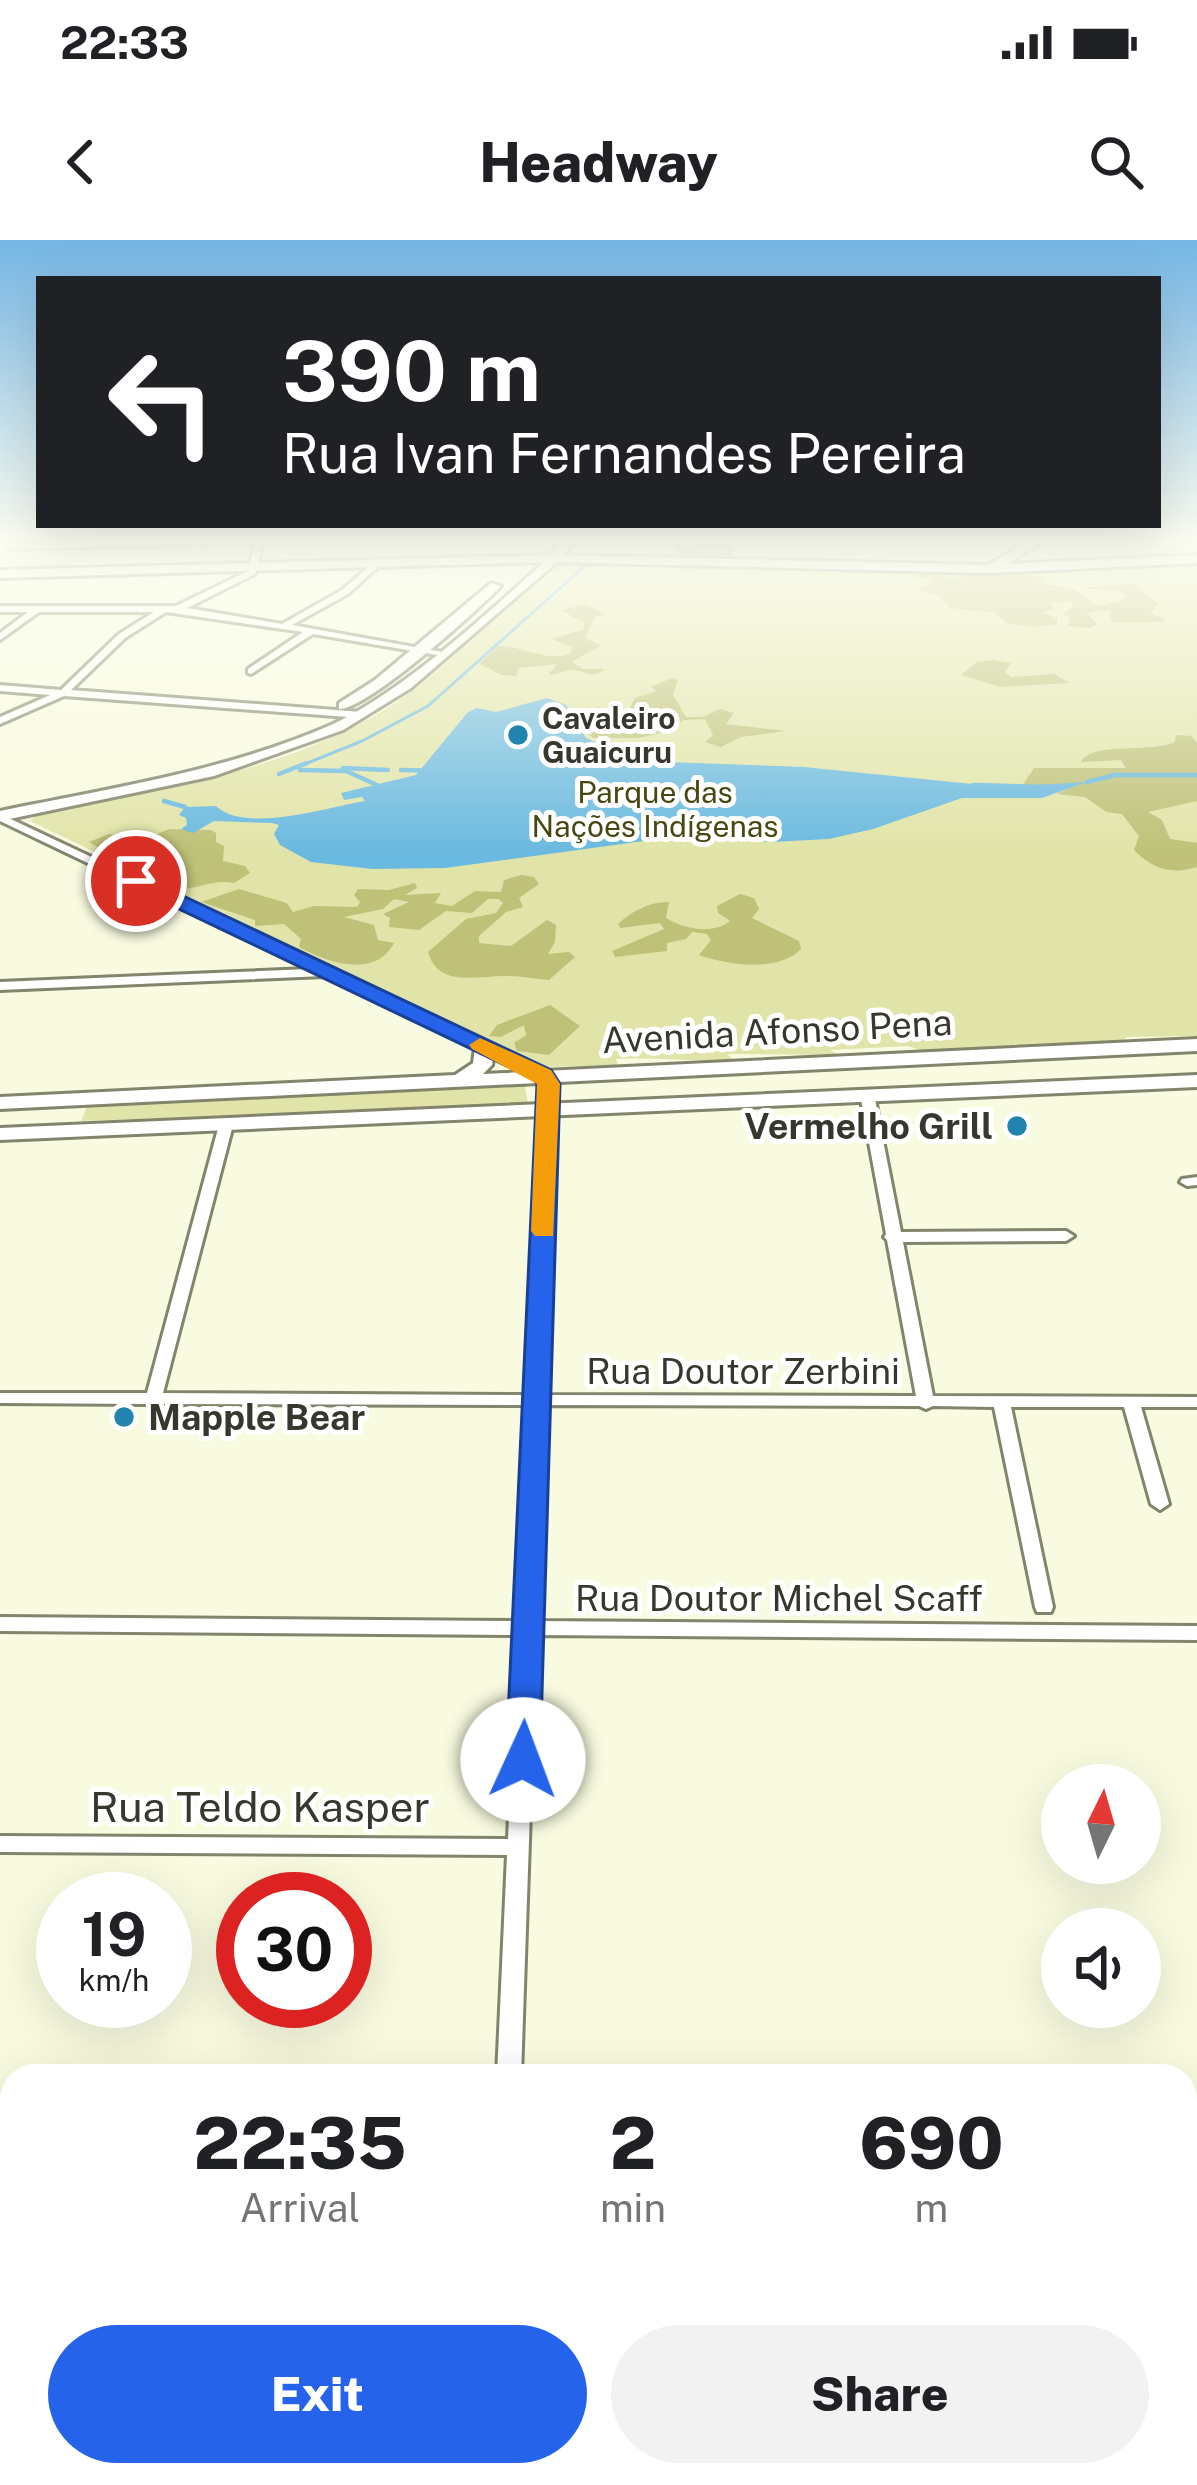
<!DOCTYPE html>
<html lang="en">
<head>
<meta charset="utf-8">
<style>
	:root { --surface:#fff; --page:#f2f2f2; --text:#202124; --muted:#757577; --accent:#2563eb }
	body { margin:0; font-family:"Public Sans",sans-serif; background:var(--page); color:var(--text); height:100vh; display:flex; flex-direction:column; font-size:45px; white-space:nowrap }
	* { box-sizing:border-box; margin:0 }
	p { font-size:39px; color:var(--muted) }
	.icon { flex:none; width:66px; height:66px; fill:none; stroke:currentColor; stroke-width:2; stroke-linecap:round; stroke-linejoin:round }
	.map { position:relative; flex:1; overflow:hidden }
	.drawer { position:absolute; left:0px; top:1824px; width:1197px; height:423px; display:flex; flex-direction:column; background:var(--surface); border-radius:36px 36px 0 0; box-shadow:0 12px 48px #0002 }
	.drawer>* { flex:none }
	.guide { position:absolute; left:36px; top:36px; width:1125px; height:252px; border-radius:0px; box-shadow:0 12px 48px #0002; background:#202124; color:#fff; overflow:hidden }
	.needle { width:78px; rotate:5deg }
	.fabs { position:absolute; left:1041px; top:1524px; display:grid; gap:24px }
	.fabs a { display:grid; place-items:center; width:120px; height:120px; border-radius:50%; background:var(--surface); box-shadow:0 12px 48px #0002; font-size:60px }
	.speed { position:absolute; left:36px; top:1632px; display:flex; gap:24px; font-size:60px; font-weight:700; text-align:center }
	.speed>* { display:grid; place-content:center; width:156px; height:156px; border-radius:50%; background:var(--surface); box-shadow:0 12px 48px #0002; line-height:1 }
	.speed small { font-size:30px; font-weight:400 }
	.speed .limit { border:18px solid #d22; background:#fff; color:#111 }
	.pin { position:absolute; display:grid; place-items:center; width:102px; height:102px; color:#fff; margin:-51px; border:6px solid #fff; border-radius:50%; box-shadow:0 3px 12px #0007 }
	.me { position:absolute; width:132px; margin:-66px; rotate:2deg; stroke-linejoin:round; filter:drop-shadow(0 0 9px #0008) }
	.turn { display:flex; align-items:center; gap:42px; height:252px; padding:0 48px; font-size:54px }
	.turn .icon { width:156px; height:156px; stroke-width:2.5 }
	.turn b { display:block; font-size:84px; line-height:102px }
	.eta { display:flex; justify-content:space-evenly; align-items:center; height:204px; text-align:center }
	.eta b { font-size:72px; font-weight:800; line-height:84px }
	.button { display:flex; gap:24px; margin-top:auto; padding:24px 48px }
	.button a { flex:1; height:138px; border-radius:72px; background:var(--accent); color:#fff; font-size:48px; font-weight:800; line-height:138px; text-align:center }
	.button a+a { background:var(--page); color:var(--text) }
	.status { display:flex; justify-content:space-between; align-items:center; height:84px; padding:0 60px; background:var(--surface); direction:ltr }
	.status svg { height:33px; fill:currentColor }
	header { display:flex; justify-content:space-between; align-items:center; height:156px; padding:0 48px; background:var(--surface); font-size:54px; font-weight:800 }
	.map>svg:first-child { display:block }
	.green { fill:#e1e4a8 }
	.forest { fill:#bec177 }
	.water { fill:#6ab9e0 }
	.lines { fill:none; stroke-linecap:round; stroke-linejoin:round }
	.stream-far1 { stroke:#6ab9e0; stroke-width:3 }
	.stream { stroke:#6ab9e0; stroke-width:4.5 }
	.building { fill:#c7c9b0; stroke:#81836b; stroke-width:3 }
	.street-casing { stroke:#82846c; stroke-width:6 }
	.secondary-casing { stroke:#82846c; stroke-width:6 }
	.street { fill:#fff; fill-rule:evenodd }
	.secondary { fill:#fff; fill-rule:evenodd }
	.route { fill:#2563eb; stroke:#184099; stroke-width:3 }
	.slow { fill:#f59e0b }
	.poi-dot { fill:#2084ae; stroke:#fff; stroke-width:4.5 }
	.labels { text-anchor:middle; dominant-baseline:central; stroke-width:10; stroke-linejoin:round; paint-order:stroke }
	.far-poi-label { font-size:30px; font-weight:bold; fill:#37372d; stroke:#fff; text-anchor:start }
	.far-park-label { font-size:30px; fill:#474810; stroke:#fff }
	.street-label { font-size:36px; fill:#37372d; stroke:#fff }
	.poi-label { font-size:36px; font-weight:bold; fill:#37372d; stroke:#fff; text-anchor:end }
	.near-street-label { font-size:42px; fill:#37372d; stroke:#fff }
</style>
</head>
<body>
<div class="status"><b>22:33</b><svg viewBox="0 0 49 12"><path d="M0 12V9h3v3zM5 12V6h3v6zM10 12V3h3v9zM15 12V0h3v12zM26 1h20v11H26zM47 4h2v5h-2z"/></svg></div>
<header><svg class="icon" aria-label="back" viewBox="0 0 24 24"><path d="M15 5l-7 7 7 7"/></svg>Headway<svg class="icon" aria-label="search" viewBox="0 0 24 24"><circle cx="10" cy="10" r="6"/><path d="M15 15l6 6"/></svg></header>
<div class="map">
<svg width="1197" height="2245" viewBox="0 0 1197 2245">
	<rect width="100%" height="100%" fill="#f9fbe0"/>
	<g class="green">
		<path d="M562 321 958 331 1197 321V796L1127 797 1118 804 922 811 908 806 830 810 838 815 727 814 733 820C694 822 657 817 616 819L618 825 543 827 30 581 42 571C163 549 297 530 401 459 459 420 502 358 562 321Z"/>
		<polygon points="524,841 528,864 516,866 81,881 89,862"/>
	</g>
	<g class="forest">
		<path d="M988 330 1041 337 1045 341 1039 343 1074 349 1098 367 1128 358 1122 352 1082 348 1133 344 1158 363 1150 374 1164 378 1163 382H1111L1110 370 1087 373 1097 384 1091 388 1067 386 1070 378 1063 374 1074 365 1071 361 1050 363 1054 368 1042 373 1057 378V384L1032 387 1006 383 994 372 949 368 940 356 919 350 932 341 910 335C930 326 942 339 961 338L960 331Z"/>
		<path d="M587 364 604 374 595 377 585 398 601 405 572 422 583 429H605C590 440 590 432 574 430 565 430 558 435 548 435L557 424 518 428 516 436 502 435 479 424 497 406C525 406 543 422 570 414L572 407 552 399 584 389V383L561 370Z"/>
		<polygon points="993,420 1011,423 1005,432 1011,437 1054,434 1070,443 1000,447 961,435 977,422"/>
		<polygon points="672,438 678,440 673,455 686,477 703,477 720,469 734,473 726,484 786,491 741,497 721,507 705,502 713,495 705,479 684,480 665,492 639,498 593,498 583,489 625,476 635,458 656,451 651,447"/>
		<path d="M1176 495 1191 496 1197 503V561L1148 572 1162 580 1170 599 1197 603V627C1171 635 1153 629 1134 610L1139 596 1122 574 1106 572 1085 557 1057 554 1079 543 1030 548 1024 543 1034 528H1126L1121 520 1081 522C1092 501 1147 514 1175 502Z"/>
		<path d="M169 589 211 590 216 593V602L224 606 223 621 245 626 250 633 234 643C202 637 185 664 154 635L157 630H134L123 624 129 610 101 609 89 602 109 594 142 601Z"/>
		<path d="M521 635 534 637 539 644 519 658 523 667 506 672 479 696V703L511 706 547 680 556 685 555 702 548 714 569 712 575 717 549 740C535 739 522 736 508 736 479 735 438 749 428 712L466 679 496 673 503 663 499 659H488L472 673 446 671 419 690 389 687 390 678 383 674 409 662 394 659 383 669 344 677 374 685 378 700 394 703C375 739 328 723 299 707L301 699 284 684 255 686V680L201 662 239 649 287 663 293 672 314 666 357 667 360 662 354 655 358 649 389 650 415 643 417 648 405 655 441 653 435 663 452 666 475 651 501 652 504 640Z"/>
		<path d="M740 654 754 658 759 669 752 678 799 701 801 709C777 733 728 725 699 715L711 700 707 694 692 692 686 699 667 703V711L615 717 612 711 664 689 660 683 620 688 618 684C632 671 649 662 669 662L666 678C683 689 713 695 730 681L718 673 717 666Z"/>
		<polygon points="550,765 580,786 549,815 517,811 514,803 526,795 524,785 501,797 489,796 497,785"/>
	</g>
	<path class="water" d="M547 458 566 465 586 498 640 521 804 527 1002 547 1087 542 1042 558H962L873 589 829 599 771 602 681 596 445 628 372 629 311 622 280 605 274 594 279 585 272 583 214 581 193 593 181 589 187 585 186 578 179 575 185 567 216 566C245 594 328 567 365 561L362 557 344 560 341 553 416 535 468 472 477 468 496 472Z"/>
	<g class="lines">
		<polyline class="stream-far1" points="300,526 362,501 428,466 615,299"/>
		<g class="stream">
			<polyline points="343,528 388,530"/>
			<polyline points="300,530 346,531 377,545"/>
			<polyline points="401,530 450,531"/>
			<polyline points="279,534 307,523"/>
			<polyline points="1087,542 1115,535 1197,535"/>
			<polyline points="973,545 1049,547"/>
			<polyline points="164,561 185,567"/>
		</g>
	</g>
	<polygon class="building" points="674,299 725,299 732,314 681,313"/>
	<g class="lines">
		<defs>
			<g id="street">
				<polygon points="219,299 296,299 263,302 255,334 187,368 282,384 342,350 378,319 381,324 348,354 292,385 448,413 443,416 313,394 251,434 248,433 248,429 303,392 166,372 125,398 71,450 362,472 367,475 362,478 64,456 0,484 0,477 50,455 0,451 0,445 61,450 119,394 154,372 39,372 0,400 0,393 28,372 0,372 0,366 176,366 248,331 255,303 10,309 7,305"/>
				<polygon points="0,574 548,832 555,845 544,1155 916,1156 887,1000 884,997 886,994 860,854 867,850 874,854 901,992 1066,991 1074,996 1066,1001 903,1002 933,1156 1197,1157 1197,1167 1141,1167 1169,1264 1160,1270 1151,1264 1124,1167 1011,1167 1053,1367 1051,1372 1037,1372 1035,1367 994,1167 933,1166 926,1169 919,1166 544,1165 536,1381 1197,1386 1197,1400 536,1395 521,1836 497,1836 507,1615 0,1612 0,1596 508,1599 517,1395 0,1391 0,1377 517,1381 527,1165 160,1164 153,1166 146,1164 0,1163 0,1153 147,1153 219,885 226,881 233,885 163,1153 527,1155 541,845 537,838 324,736 0,750 0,742 309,729 0,581"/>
				<polygon points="1197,937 1197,945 1187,946 1180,942 1182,939"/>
				<rect x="0" y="1867" width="12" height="22"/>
				<polygon points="1185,1876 1197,1877 1197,1899 1185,1898"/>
				<polygon points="468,2235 496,2235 495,2245 467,2245"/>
			</g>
			<g id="secondary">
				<path d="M564 299H576L563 315 988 325 1032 299H1046L1007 324 1197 315V323L988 333 557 322 411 448 343 490 214 536 0 581V571C111 548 226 531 331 485 398 455 489 373 544 322L0 338V330L550 315Z"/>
				<path d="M491 343 501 346C477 371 367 470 339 469V463L375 440Z"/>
				<polygon points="1197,799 1197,811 0,869 0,857 455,835 473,823 475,807 485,801 495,807 492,825 483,834"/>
				<polygon points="1197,835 1197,847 0,900 0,888"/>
			</g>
		</defs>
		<use href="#street" class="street-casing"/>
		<use href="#secondary" class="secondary-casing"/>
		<use href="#street" class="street"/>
		<use href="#secondary" class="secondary"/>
	</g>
	<linearGradient id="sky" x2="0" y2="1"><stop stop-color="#75b6e5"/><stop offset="0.49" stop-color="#fcfdf1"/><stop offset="1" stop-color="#fcfdf1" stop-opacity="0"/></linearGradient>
	<rect width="1197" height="613" fill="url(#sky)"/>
	<polygon class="route" points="129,637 143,637 551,830 560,844 540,1520 535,1529 523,1533 511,1529 506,1520 537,844 534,839 129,645"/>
	<polygon class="slow" points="480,798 551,830 560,844 553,996 535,996 531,991 537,844 472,809 469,805"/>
	<g class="poi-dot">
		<circle cx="518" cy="495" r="12"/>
		<circle cx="1017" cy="886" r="12"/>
		<circle cx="124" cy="1177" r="12"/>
	</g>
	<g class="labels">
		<g class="far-poi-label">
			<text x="542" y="478">Cavaleiro<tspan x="542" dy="34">Guaicuru</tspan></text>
		</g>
		<g class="far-park-label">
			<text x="655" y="552">Parque das<tspan x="655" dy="34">Nações Indígenas</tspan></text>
		</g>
		<g class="street-label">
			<text transform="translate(777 791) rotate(-3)">Avenida Afonso Pena</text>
			<text x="743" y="1131">Rua Doutor Zerbini</text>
			<text x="779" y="1358">Rua Doutor Michel Scaff</text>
		</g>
		<g class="poi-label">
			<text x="993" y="886">Vermelho Grill</text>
			<text x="148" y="1177" text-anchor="start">Mapple Bear</text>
		</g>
		<g class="near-street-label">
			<text x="260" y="1566">Rua Teldo Kasper</text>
		</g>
	</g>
</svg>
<div class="fabs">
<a><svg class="needle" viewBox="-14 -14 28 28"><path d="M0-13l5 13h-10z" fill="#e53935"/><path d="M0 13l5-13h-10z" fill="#757577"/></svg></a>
<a><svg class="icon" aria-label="sound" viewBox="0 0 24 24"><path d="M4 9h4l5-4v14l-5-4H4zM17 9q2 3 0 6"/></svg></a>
</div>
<div class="speed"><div>19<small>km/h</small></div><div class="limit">30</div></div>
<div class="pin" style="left:136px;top:641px;background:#d93025"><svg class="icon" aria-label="arrive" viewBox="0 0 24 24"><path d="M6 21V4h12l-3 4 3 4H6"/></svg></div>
<svg class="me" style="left:523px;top:1520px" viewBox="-20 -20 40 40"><circle r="19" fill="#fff"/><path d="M0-13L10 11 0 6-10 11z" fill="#2563eb"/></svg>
<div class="guide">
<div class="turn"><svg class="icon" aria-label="left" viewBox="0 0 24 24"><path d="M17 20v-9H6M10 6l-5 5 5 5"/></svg><div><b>390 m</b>Rua Ivan Fernandes Pereira</div></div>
</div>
<section class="drawer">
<div class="eta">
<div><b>22:35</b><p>Arrival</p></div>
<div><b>2</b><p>min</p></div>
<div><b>690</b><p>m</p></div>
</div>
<div class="button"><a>Exit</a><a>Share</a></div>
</section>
</div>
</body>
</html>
